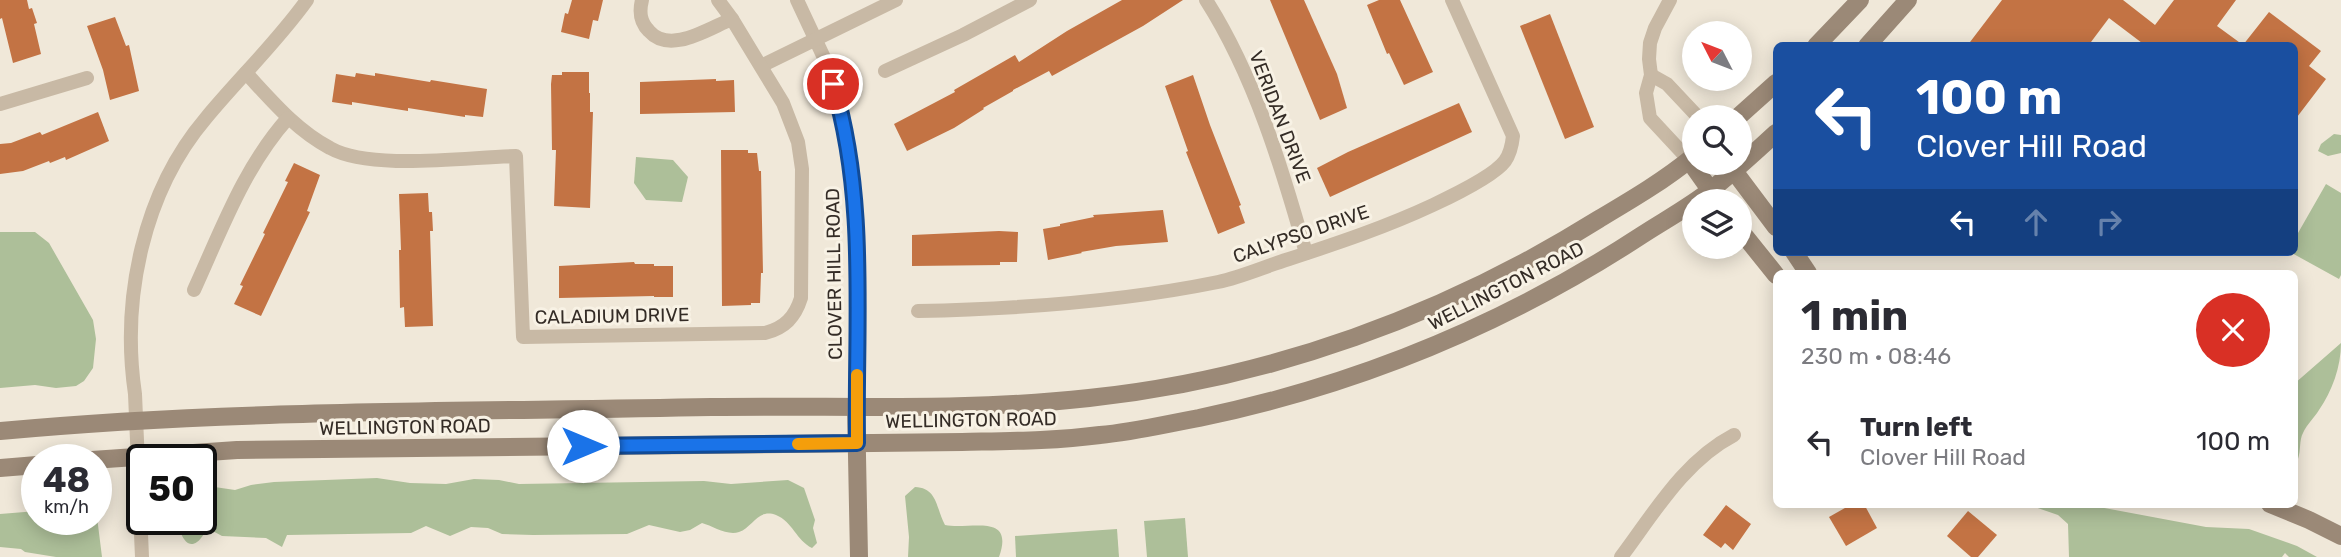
<!DOCTYPE html>
<html lang="en">
<head>
<meta charset="utf-8">
<style>
	:root { --surface:#fff; --page:#f2f2f3; --text:#2b2b33; --muted:#7c7c81 }
	body { margin:0; font-family:Rubik,sans-serif; background:var(--page); color:var(--text); height:100vh; display:flex; flex-direction:column; font-size:26px; white-space:nowrap }
	* { box-sizing:border-box; margin:0 }
	p { font-size:23px; color:var(--muted) }
	.icon { flex:none; width:38px; height:38px; fill:none; stroke:currentColor; stroke-width:2; stroke-linecap:round; stroke-linejoin:round }
	.map { position:relative; flex:1; overflow:hidden }
	.sheet { position:absolute; left:1773px; top:270px; width:525px; height:238px; display:flex; flex-direction:column; background:var(--surface); border-radius:10px; box-shadow:0 4px 18px #0003 }
	.sheet>* { flex:none }
	.hud { position:absolute; left:1773px; top:42px; width:525px; height:214px; border-radius:10px; box-shadow:0 4px 18px #0003; background:#1a4fa0; color:#fff; overflow:hidden }
	.needle { width:46px; rotate:312deg }
	.tools { position:absolute; left:1682px; top:21px; display:grid; gap:14px }
	.tools a { display:grid; place-items:center; width:70px; height:70px; border-radius:50%; background:var(--surface); box-shadow:0 4px 18px #0003; font-size:35px }
	.speed { position:absolute; left:21px; top:444px; display:flex; gap:14px; font-size:35px; font-weight:700; text-align:center }
	.speed>* { display:grid; place-content:center; width:91px; height:91px; border-radius:50%; background:var(--surface); box-shadow:0 4px 18px #0003; line-height:1 }
	.speed small { font-size:18px; font-weight:400 }
	.speed .limit { border:4px solid #111; border-radius:10px; background:#fff; color:#111 }
	.pin { position:absolute; display:grid; place-items:center; width:60px; height:60px; color:#fff; margin:-30px; border:4px solid #fff; border-radius:50%; box-shadow:0 2px 7px #0007 }
	.me { position:absolute; width:77px; margin:-38px; rotate:90deg; stroke-linejoin:round; filter:drop-shadow(0 0 5px #0008) }
	.turn { display:flex; align-items:center; gap:24px; height:147px; padding:0 28px; font-size:32px }
	.turn .icon { width:91px; height:91px; stroke-width:2.5 }
	.turn b { display:block; font-size:49px; line-height:60px }
	.lanes { display:flex; align-items:center; height:66px; padding:0 28px; background:#0003; justify-content:center; gap:35px; direction:ltr }
	.lanes .off { opacity:.35 }
	.round { display:grid; place-items:center; flex:none; width:74px; height:74px; border-radius:37px; background:var(--page) }
	.head { display:flex; align-items:center; justify-content:space-between; height:119px; padding:0 28px }
	h1 { font-size:42px; font-weight:700; line-height:52px }
	ul { padding:0; list-style:none }
	li { display:flex; align-items:center; gap:21px; height:105px; padding:0 28px }
	li div { flex:1 }
	li b { display:block; font-size:26px }
	li em { font-style:normal }
	.map>svg:first-child { display:block }
	.green { fill:#adbf99 }
	.building { fill:#c37344 }
	.lines { fill:none; stroke-linecap:round; stroke-linejoin:round }
	.street { stroke:#c8b9a5; stroke-width:14 }
	.secondary { stroke:#9b8977; stroke-width:18 }
	.route-casing { stroke:#114b97; stroke-width:18 }
	.route { stroke:#1a73e8; stroke-width:12 }
	.slow { stroke:#f59e0b; stroke-width:12 }
	.labels { text-anchor:middle; dominant-baseline:central; stroke-width:6; stroke-linejoin:round; paint-order:stroke }
	.street-label { font-size:19px; fill:#342c26; stroke:#f8f2e5 }
</style>
</head>
<body>
<div class="map">
<svg width="2341" height="557" viewBox="0 0 2341 557">
	<rect width="100%" height="100%" fill="#f0e8d9"/>
	<g class="green">
		<polygon points="2334,134 2341,135 2341,153 2328,156 2318,151 2321,144"/>
		<polygon points="636,157 673,160 688,177 682,202 646,200 634,183"/>
		<polygon points="2326,184 2341,193 2341,275 2339,279 2290,252 2294,252 2294,240"/>
		<polygon points="0,232 35,232 49,243 93,320 96,339 93,368 84,381 76,386 56,388 35,385 0,388"/>
		<path d="M2341 343C2341 367 2332 391 2319 410 2314 418 2307 424 2303 433 2299 440 2301 451 2298 459L2294 461V384Z"/>
		<path d="M377 478 410 483 446 484 474 479 499 480 519 484 704 481 731 484 788 480 804 488 815 520 813 528 817 543 812 548C796 540 793 522 776 515 758 508 753 527 739 532 727 536 713 526 702 523L690 530 680 532 649 525 627 534 533 535 502 534 488 528 471 527 450 536 426 526 411 533 287 535 282 547 266 538 222 536 209 529C203 533 202 539 197 542 185 551 178 528 178 520H201V485L235 490 251 485 274 482Z"/>
		<path d="M915 487C938 488 936 509 945 525 970 530 1015 512 999 557H908L909 537 905 496Z"/>
		<polygon points="2026,504 2083,504 2206,527 2249,529 2297,546 2317,557 2289,557 2285,553 2282,557 2069,557 2068,524 2058,515"/>
		<polygon points="96,509 102,557 56,557 25,552 21,549 0,547 0,514 37,511 37,520 96,520"/>
		<polygon points="1185,518 1188,557 1147,557 1144,521"/>
		<polygon points="1117,529 1119,557 1016,557 1015,536"/>
	</g>
	<g class="building">
		<polygon points="0,0 27,0 29,9 32,8 37,23 34,24 41,54 13,63 2,18 0,19"/>
		<polygon points="572,0 603,0 598,21 593,20 589,39 561,32 565,13 568,14"/>
		<polygon points="1122,0 1183,0 1143,26 1052,76 1049,71 1013,90 1013,91 983,108 984,109 954,128 907,151 894,124 955,92 954,90 1015,55 1019,62 1067,31"/>
		<polygon points="1270,0 1304,0 1337,74 1347,108 1320,120"/>
		<polygon points="1379,0 1400,0 1433,72 1404,85 1389,53 1387,54 1367,5"/>
		<polygon points="2002,0 2123,0 2155,25 2174,0 2236,0 2217,26 2243,45 2269,12 2321,51 2309,66 2326,79 2294,121 2294,46 2146,46 2109,18 2088,46 1967,46"/>
		<polygon points="1550,14 1594,127 1565,139 1520,26"/>
		<polygon points="115,17 126,46 129,45 139,91 110,100 103,70 87,26"/>
		<polygon points="562,72 589,72 589,93 590,93 590,112 593,112 590,208 554,206 556,150 552,150 551,84 552,75 562,75"/>
		<polygon points="356,73 375,76 375,73 430,82 431,80 487,89 483,117 465,115 465,117 408,108 408,111 352,102 352,105 332,102 336,74 355,77"/>
		<polygon points="1193,75 1210,125 1241,205 1239,206 1245,223 1218,234 1186,152 1188,151 1165,86"/>
		<polygon points="716,79 716,81 734,80 735,112 640,114 640,82"/>
		<polygon points="1459,103 1472,132 1330,197 1317,168 1348,152"/>
		<polygon points="98,112 109,141 66,160 65,157 50,163 49,161 23,171 0,174 0,144 11,143 40,132 42,135"/>
		<polygon points="721,150 748,150 748,153 757,153 759,171 761,171 763,273 761,273 760,303 751,303 751,305 722,306"/>
		<polygon points="294,163 320,175 307,211 310,212 261,316 234,304 243,286 240,285 265,234 263,233 288,182 285,181"/>
		<polygon points="428,193 429,212 432,212 433,231 430,231 433,326 405,327 404,307 400,308 399,250 401,250 399,194"/>
		<polygon points="1163,210 1168,242 1116,246 1081,252 1082,253 1048,260 1043,229 1060,226 1060,224 1094,217 1093,215"/>
		<polygon points="999,231 1018,232 1017,262 1000,262 1000,265 912,266 912,235"/>
		<polygon points="634,262 635,264 654,264 654,266 673,266 673,297 654,297 654,296 559,298 559,266"/>
		<polygon points="1852,504 1864,504 1877,528 1846,546 1829,517"/>
		<polygon points="1726,505 1751,524 1733,550 1725,543 1721,548 1703,535"/>
		<polygon points="1968,511 1997,535 1978,557 1971,557 1947,536"/>
	</g>
	<g class="lines">
		<g class="street">
			<path d="M642 0C639 12 640 22 649 31 670 55 709 28 732 19L718 0"/>
			<polyline points="797,0 826,62 840,109 850,158 856,207 856,405"/>
			<path d="M1206 0C1254 75 1282 168 1306 253"/>
			<polyline points="1670,0 1655,28 1650,43 1649,59 1651,75 1646,93 1650,118 1689,160"/>
			<polyline points="761,66 896,0"/>
			<polyline points="885,71 963,35 1030,0"/>
			<path d="M246 73C272 101 296 130 330 148 371 171 467 157 516 156L523 337 765 333C785 328 795 317 801 298L802 169 798 142 783 103 732 19"/>
			<polyline points="1651,75 1667,84 1698,117"/>
			<polyline points="0,104 87,78"/>
			<path d="M194 290C221 231 244 167 288 118"/>
			<path d="M918 311C1018 309 1120 302 1218 282 1242 277 1266 266 1289 259 1338 243 1386 227 1433 205 1450 197 1494 176 1505 161 1510 154 1512 145 1513 136L1452 0"/>
			<path d="M142 557 135 394C121 299 143 192 206 118 239 78 277 42 307 0"/>
			<path d="M1621 557C1654 513 1684 461 1734 435"/>
		</g>
		<g class="secondary">
			<polyline points="1816,46 1860,0"/>
			<polyline points="1867,46 1908,0"/>
			<polyline points="1738,117 1776,83"/>
			<polyline points="1689,160 1718,201"/>
			<polyline points="1728,163 1776,227"/>
			<polyline points="1740,230 1776,275"/>
			<polyline points="1794,252 1808,273"/>
			<polyline points="856,405 859,557"/>
			<path d="M0 431C236 409 475 412 711 407 837 405 964 412 1089 398 1270 379 1445 315 1599 219 1631 200 1665 180 1694 156"/>
			<path d="M92 460 237 450 962 442C1008 441 1054 441 1100 435 1133 432 1166 424 1199 418 1358 385 1506 324 1642 235 1665 220 1691 206 1712 189 1735 171 1755 152 1776 133"/>
			<polyline points="0,468 37,465"/>
			<polyline points="2270,504 2309,520 2341,536"/>
		</g>
	</g>
	<g class="lines">
		<defs>
			<path id="route" d="M583 446 857 443C855 324 868 200 833 84"/>
		</defs>
		<use href="#route" class="route-casing"/>
		<use href="#route" class="route"/>
		<polyline class="slow" points="798,444 857,443 857,375"/>
	</g>
	<g class="labels">
		<g class="street-label">
			<text transform="translate(1280 117) rotate(69)">VERIDAN DRIVE</text>
			<text transform="translate(1301 234) rotate(-19)">CALYPSO DRIVE</text>
			<text transform="translate(834 274) rotate(-91)">CLOVER HILL ROAD</text>
			<text transform="translate(1506 286) rotate(-27)">WELLINGTON ROAD</text>
			<text transform="translate(612 316) rotate(-1)">CALADIUM DRIVE</text>
			<text transform="translate(971 420) rotate(-1)">WELLINGTON ROAD</text>
			<text transform="translate(405 427) rotate(-1)">WELLINGTON ROAD</text>
		</g>
	</g>
</svg>
<div class="tools">
<a><svg class="needle" viewBox="-14 -14 28 28"><path d="M0-13l5 13h-10z" fill="#e53935"/><path d="M0 13l5-13h-10z" fill="#7c7c81"/></svg></a>
<a><svg class="icon" aria-label="search" viewBox="0 0 24 24"><circle cx="10" cy="10" r="6"/><path d="M15 15l6 6"/></svg></a>
<a><svg class="icon" aria-label="layers" viewBox="0 0 24 24"><path d="M12 4l9 5-9 5-9-5zM3 14l9 5 9-5"/></svg></a>
</div>
<div class="speed"><div>48<small>km/h</small></div><div class="limit">50</div></div>
<div class="pin" style="left:833px;top:84px;background:#d93025"><svg class="icon" aria-label="arrive" viewBox="0 0 24 24"><path d="M6 21V4h12l-3 4 3 4H6"/></svg></div>
<svg class="me" style="left:583px;top:446px" viewBox="-20 -20 40 40"><circle r="19" fill="#fff"/><path d="M0-13L10 11 0 6-10 11z" fill="#1a73e8"/></svg>
<div class="hud">
<div class="turn"><svg class="icon" aria-label="left" viewBox="0 0 24 24"><path d="M17 20v-9H6M10 6l-5 5 5 5"/></svg><div><b>100 m</b>Clover Hill Road</div></div>
<div class="lanes"><svg class="icon" aria-label="left" viewBox="0 0 24 24"><path d="M17 20v-9H6M10 6l-5 5 5 5"/></svg><svg class="icon off" aria-label="ahead" viewBox="0 0 24 24"><path d="M12 20V5M6 11l6-6 6 6"/></svg><svg class="icon off" aria-label="right" viewBox="0 0 24 24"><path d="M7 20v-9h11M14 6l5 5-5 5"/></svg></div>
</div>
<section class="sheet">
<div class="head"><div><h1>1 min</h1><p>230 m · 08:46</p></div><a class="round" style="background:#d93025;color:#fff"><svg class="icon" aria-label="close" viewBox="0 0 24 24"><path d="M6 6l12 12M18 6L6 18"/></svg></a></div>
<ul>
<li><svg class="icon" aria-label="left" viewBox="0 0 24 24"><path d="M17 20v-9H6M10 6l-5 5 5 5"/></svg><div><b>Turn left</b><p>Clover Hill Road</p></div><em>100 m</em></li>
</ul>
</section>
</div>
</body>
</html>
